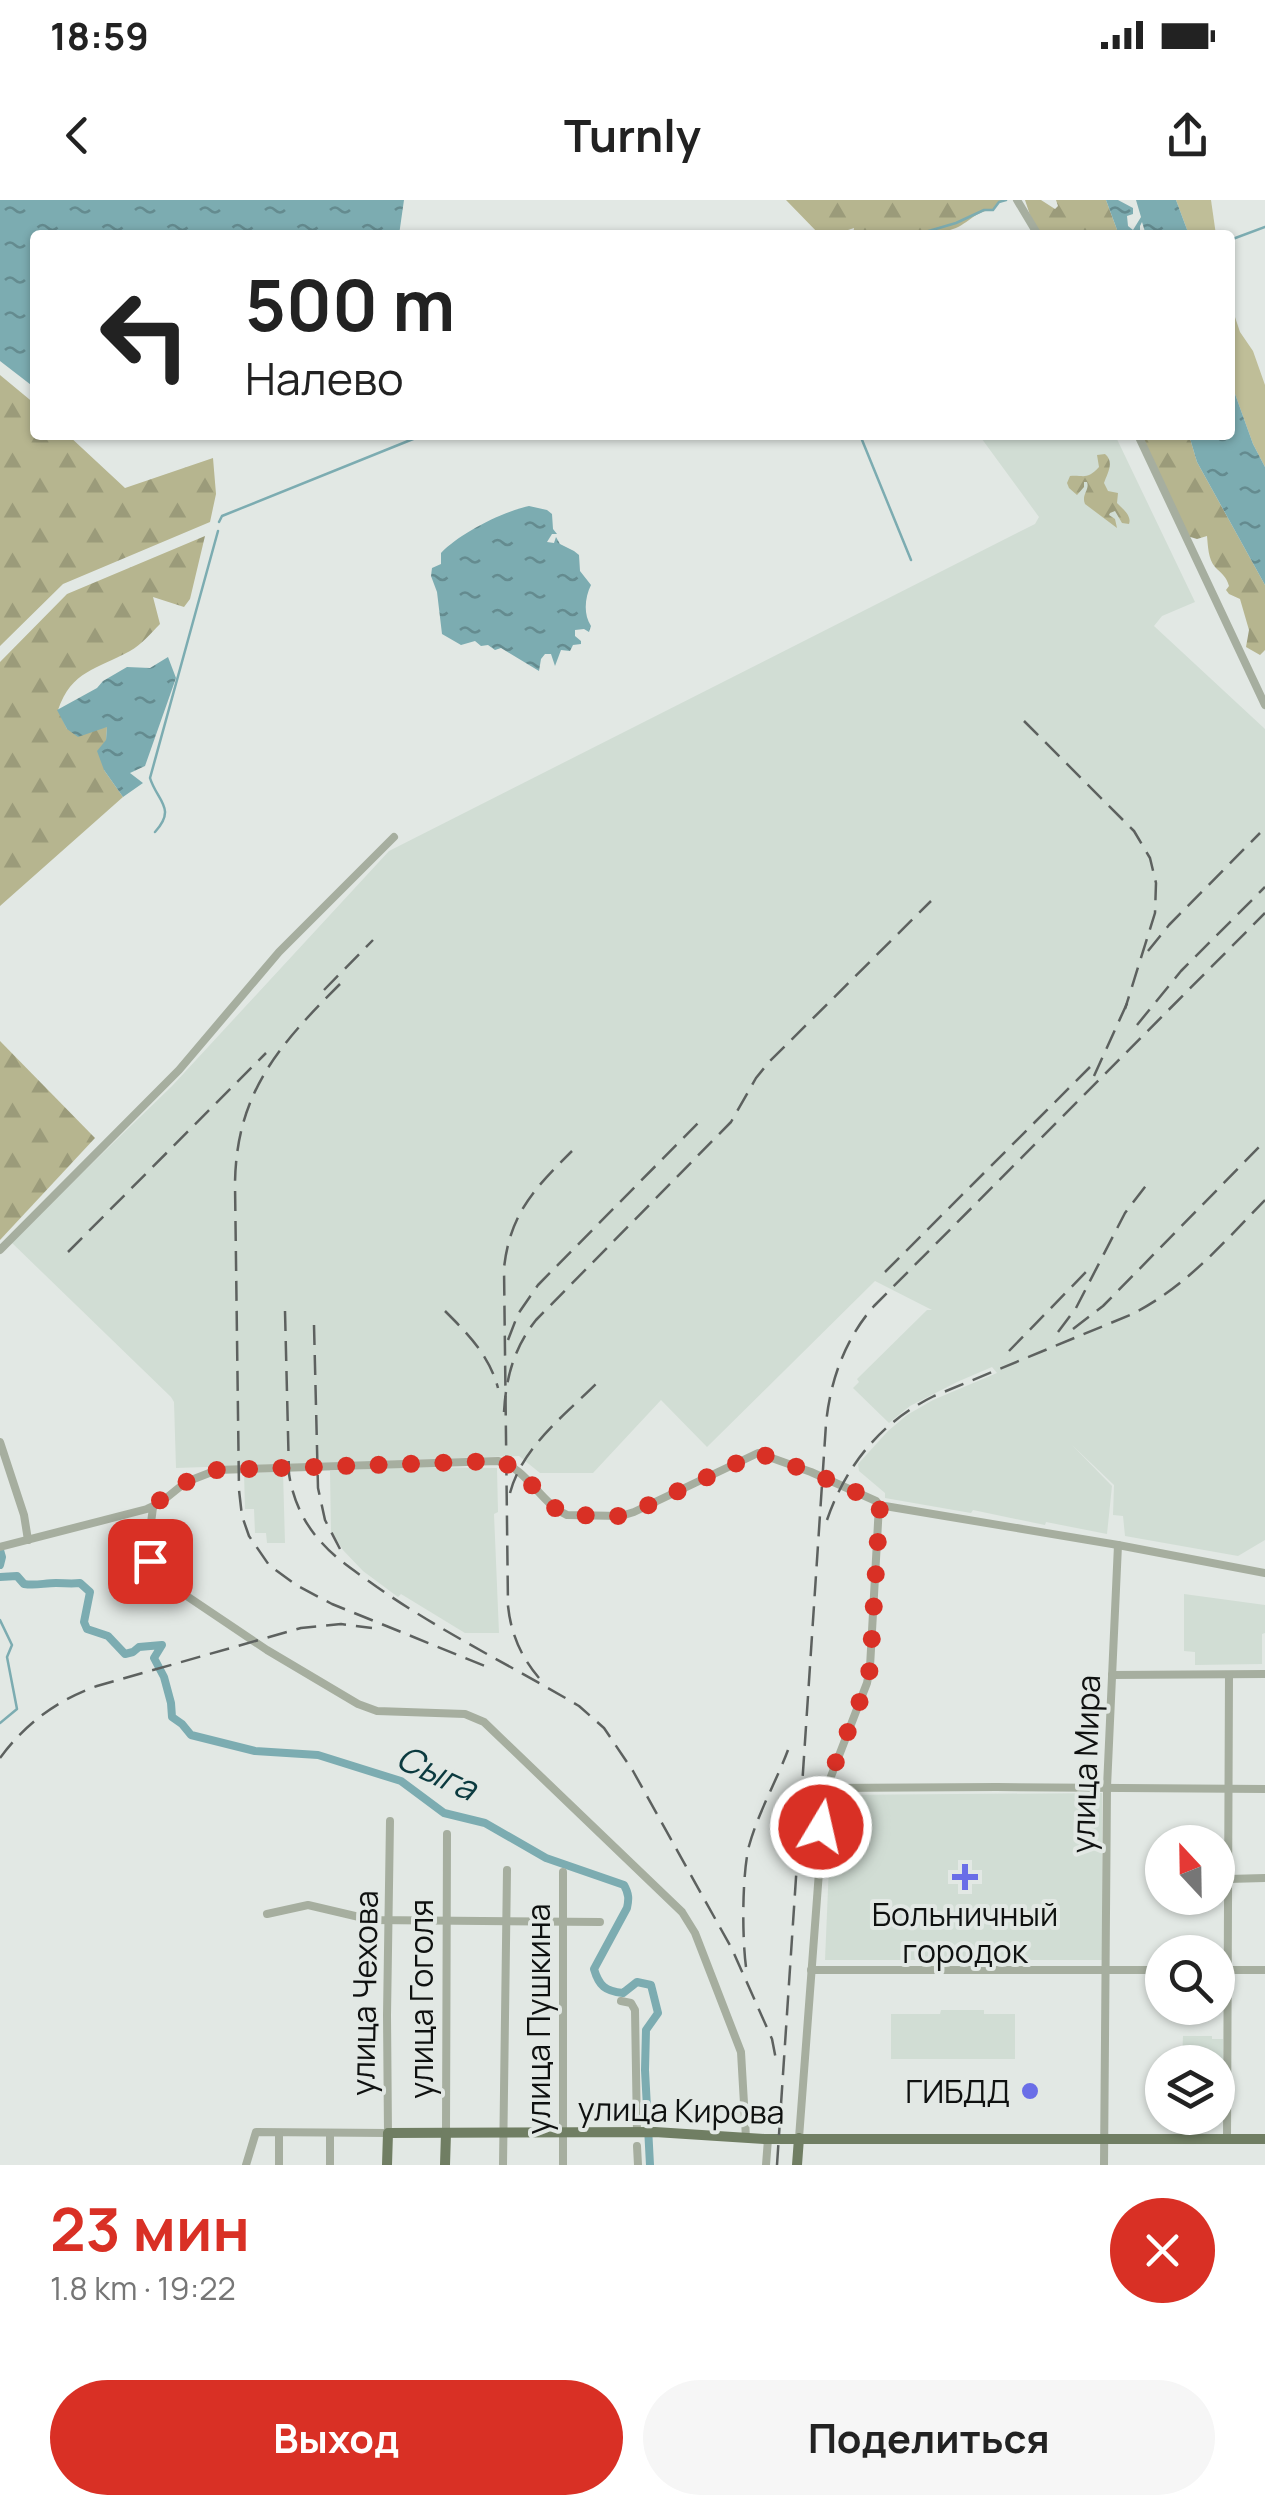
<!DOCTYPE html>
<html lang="ru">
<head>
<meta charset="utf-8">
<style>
	:root { --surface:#fff; --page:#f6f6f6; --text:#222; --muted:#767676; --accent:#d93025 }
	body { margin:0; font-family:Manrope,sans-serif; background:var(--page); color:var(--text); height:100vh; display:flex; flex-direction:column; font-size:38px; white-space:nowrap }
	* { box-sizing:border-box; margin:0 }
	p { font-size:32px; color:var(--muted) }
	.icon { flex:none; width:55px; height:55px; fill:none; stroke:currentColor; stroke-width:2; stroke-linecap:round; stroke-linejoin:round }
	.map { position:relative; height:1965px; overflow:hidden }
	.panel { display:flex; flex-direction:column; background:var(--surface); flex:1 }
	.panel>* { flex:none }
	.banner { position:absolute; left:30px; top:30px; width:1205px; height:210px; border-radius:10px; box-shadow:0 2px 8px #0004; background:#fff; color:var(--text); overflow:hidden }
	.needle { width:65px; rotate:338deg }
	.buttons { position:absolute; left:1145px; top:1625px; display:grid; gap:20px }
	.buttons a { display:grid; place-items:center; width:90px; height:90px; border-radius:50%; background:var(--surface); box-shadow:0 2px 8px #0004; font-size:50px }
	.pin { position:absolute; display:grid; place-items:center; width:85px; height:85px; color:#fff; margin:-42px; border-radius:20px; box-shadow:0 5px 15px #0006 }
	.me { position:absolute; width:110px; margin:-55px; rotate:9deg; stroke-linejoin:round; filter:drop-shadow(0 0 8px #0008) }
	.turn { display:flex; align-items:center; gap:35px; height:210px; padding:0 50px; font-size:45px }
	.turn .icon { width:130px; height:130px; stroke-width:2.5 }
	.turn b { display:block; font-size:70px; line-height:85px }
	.round { display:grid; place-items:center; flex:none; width:105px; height:105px; border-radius:52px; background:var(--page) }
	.head { display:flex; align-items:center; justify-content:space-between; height:170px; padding:0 50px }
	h1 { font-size:60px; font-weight:700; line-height:75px; color:var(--accent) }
	.button { display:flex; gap:20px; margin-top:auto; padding:20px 50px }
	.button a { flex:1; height:115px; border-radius:60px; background:var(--accent); color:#fff; font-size:40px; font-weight:700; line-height:115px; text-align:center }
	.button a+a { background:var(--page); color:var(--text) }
	.status { display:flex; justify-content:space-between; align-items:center; height:70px; padding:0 50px; background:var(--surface); direction:ltr }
	.status svg { height:28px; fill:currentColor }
	header { display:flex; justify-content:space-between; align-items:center; height:130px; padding:0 50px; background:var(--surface); font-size:45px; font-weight:700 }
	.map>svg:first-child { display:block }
	.built { fill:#d1ddd4 }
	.grass { fill:#bfbe98 }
	.forest { fill:url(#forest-firs) }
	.water { fill:url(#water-ripples) }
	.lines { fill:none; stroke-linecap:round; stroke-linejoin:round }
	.stream { stroke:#7cacb1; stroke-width:2.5 }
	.river { stroke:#7cacb1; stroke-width:8 }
	.minor { stroke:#a6ae9f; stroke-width:8 }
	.major { stroke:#707e63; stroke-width:10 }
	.rail { stroke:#5d615f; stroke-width:2.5; stroke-dasharray:20 10; stroke-linecap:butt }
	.route { stroke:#d93025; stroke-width:18; stroke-dasharray:0 32.4 }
	.poi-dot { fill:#6a6ee7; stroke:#e2e8e4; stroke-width:4 }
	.labels { text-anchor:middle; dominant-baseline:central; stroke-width:8; stroke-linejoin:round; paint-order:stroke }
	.street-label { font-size:32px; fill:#0f1110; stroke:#e2e8e4 }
	.poi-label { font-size:32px; fill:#0f1110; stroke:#e2e8e4 }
	.water-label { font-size:35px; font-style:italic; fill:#0b3a3f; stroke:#e2e8e4 }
</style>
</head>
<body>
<div class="status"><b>18:59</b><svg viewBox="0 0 49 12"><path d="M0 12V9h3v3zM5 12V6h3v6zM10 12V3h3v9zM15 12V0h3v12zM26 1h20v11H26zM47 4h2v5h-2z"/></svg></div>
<header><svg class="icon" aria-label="back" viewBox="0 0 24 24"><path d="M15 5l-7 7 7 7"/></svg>Turnly<svg class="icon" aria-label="share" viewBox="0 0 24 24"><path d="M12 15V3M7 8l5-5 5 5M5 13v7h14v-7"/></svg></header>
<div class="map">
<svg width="1265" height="1965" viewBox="0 0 1265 1965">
	<defs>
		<pattern id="forest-firs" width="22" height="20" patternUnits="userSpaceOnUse" patternTransform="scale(2.5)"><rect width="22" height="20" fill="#b6b58f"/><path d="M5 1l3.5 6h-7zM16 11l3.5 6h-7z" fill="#9b9b7a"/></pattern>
		<pattern id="water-ripples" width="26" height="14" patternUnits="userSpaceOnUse" patternTransform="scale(2.5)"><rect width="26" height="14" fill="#7cacb1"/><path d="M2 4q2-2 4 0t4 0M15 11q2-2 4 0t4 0" fill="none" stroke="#648b8f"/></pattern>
	</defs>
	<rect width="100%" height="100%" fill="#e2e8e4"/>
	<g class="built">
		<polygon points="979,235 1115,235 1195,402 1162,416 1154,426 1265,529 1265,1340 1238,1356 1125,1336 1123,1316 1113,1315 1114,1285 1072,1245 1112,1286 1107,1334 1046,1322 1045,1325 973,1310 971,1313 885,1298 885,1293 859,1271 858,1264 888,1231 907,1215 933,1200 997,1173 992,1167 957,1182 910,1206 889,1223 853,1188 859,1182 857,1179 927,1110 932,1110 875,1081 707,1247 661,1200 593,1273 540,1273 519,1256 176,1268 174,1202 171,1197 11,1042 172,886 389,651 1035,324 1039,317"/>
		<polygon points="410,1267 497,1268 498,1312 494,1314 499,1433 465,1433 401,1394 398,1397 363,1371 343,1350 331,1332 330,1271"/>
		<polygon points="283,1272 285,1343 267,1343 266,1333 255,1333 254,1309 245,1309 244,1273"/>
		<polygon points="1184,1394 1265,1405 1265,1433 1262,1434 1262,1464 1195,1465 1195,1452 1184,1451"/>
		<polygon points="1102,1593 1102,1760 825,1760 832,1595"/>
		<polygon points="941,1810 984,1810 984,1814 1015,1814 1015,1859 891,1859 891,1814 940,1814"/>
		<polygon points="1183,1836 1212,1836 1212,1839 1223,1839 1223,1864 1182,1862"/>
	</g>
	<g class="grass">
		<polygon points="1176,0 1211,0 1216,35 1189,35"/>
		<polygon points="1230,102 1240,132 1253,151 1265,185 1265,267 1253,244 1230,180"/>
	</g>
	<g class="forest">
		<path d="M786 0H1006L999 2 993 10C975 10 967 26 950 30L947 35H853L854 28 848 30 845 35H820Z"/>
		<polygon points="1025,0 1041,0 1055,9 1058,6 1056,0 1106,0 1119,35 1042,35 1032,21"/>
		<polygon points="0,175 35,204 35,235 68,235 125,288 213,258 216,294 210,322 63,384 0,446"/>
		<path d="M1138 235H1189L1197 262 1265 385V450L1260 455 1246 447 1249 430 1240 399 1229 394 1226 390 1229 386C1226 376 1222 374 1215 367 1208 359 1208 346 1207 336L1197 339 1184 335Z"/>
		<path d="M1105 254C1115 262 1107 274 1104 283L1108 291 1118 293 1117 303C1123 309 1132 316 1129 324L1122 323 1115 311 1110 313 1109 315 1115 319 1117 328 1085 304C1081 295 1090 290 1087 282H1084V287L1077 295 1069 288 1067 283 1070 276C1085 275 1087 280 1099 267L1097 255Z"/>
		<path d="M205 336 190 399 184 407 153 397 160 424C151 433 141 445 130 451 96 470 72 470 58 510L67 529 107 527 104 570 123 597 0 706V462L67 394Z"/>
		<polygon points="0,841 95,938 0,1040"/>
	</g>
	<g class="water">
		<polygon points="0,0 404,0 399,35 35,35 35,188 0,161"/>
		<polygon points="1106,0 1118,0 1133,8 1133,14 1127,16 1128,26 1133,30 1141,17 1136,0 1176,0 1189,35 1146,35 1142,22 1140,26 1140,34 1119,35"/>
		<polygon points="1230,180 1253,244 1265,267 1265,385 1197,262 1189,235 1230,235"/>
		<path d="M529 306 547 310 552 314 553 329 557 334H552L547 342 554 343 556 337 560 344 574 351 579 355 580 371 591 385C585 397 583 414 591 426L589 432 584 429 575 430V436L581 441V444L573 445 570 451 561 450 555 466 551 454H545L541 459 539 471 501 448 495 450 488 445 481 446 475 441 461 445 442 434 437 392 431 376 432 368 441 364V353C460 333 502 312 529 306Z"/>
		<polygon points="168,457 176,478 145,566 130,573 143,583 123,597 104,570 97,551 106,540 107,527 78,537 67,529 57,510 97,488 103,481 127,467 150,468"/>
	</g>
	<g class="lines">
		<g class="stream">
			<polyline points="915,35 956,23 984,10 993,10 999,2 1006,0"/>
			<polyline points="1230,40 1265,27"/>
			<polyline points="860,235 911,360"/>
			<polyline points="219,322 222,316 423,235"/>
			<path d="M155 632C177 608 157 601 150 578L218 331"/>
			<polyline points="0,1420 12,1445 7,1457 17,1509 0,1523"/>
		</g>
		<g class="river">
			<polyline points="0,1350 2,1357 0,1365"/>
			<path d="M0 1377 17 1376 24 1384C36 1386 44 1383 56 1383 65 1383 71 1384 80 1383L90 1392 84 1422 87 1429 108 1436 125 1454 133 1452 139 1447 162 1445 154 1458 164 1477 171 1503 172 1517 182 1524 191 1535 255 1551 318 1555 401 1581 444 1613 485 1623 546 1658 624 1685C629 1694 629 1699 627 1708L594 1769C599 1786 605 1791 623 1793L637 1782 651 1785 658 1813 646 1830 645 1870 650 1965"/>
		</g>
		<g class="minor">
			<polyline points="1017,0 1038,35"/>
			<polyline points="1138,235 1265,505"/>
			<polyline points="0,1050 179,870 279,752 394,637"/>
			<polyline points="0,1242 24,1315 28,1340"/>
			<path d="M153 1307C151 1327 143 1359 157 1376L267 1450 358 1504 377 1511 465 1514 484 1522 682 1712 695 1733 741 1852 746 1938"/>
			<path d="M0 1347 147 1309 160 1303 186 1282 217 1270 498 1261C527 1268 540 1303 567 1315L621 1316 634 1312 758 1253 811 1272 876 1301 879 1305 1118 1345 1265 1373"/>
			<polyline points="1112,1475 1265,1474"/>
			<polyline points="826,1588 997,1587 1265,1589"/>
			<polyline points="1228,1679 1265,1678"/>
			<polyline points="267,1714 308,1705 372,1720 600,1722"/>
			<polyline points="811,1770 1162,1770"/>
			<polyline points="1218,1770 1265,1770"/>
			<polyline points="621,1801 631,1803 635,1810 637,1932"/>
			<polyline points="446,1933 447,1634"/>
			<polyline points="799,1938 825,1592 867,1483 870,1467 879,1305"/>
			<polyline points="1227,1940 1229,1475"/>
			<polyline points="637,1946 638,1965"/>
			<polyline points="246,1965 256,1932 388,1933 387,1815 390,1621"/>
			<polyline points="279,1965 279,1933"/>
			<polyline points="330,1965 330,1933"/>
			<polyline points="503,1965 507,1670"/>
			<polyline points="563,1965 563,1672"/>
			<polyline points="766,1965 768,1939"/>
			<polyline points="1104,1965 1107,1587 1118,1345"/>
		</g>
		<g class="major">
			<polyline points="387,1965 388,1933 655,1932 764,1939 1265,1939"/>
			<polyline points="445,1965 446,1933"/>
			<polyline points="797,1965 799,1938"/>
		</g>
		<g class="rail">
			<polyline points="1024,521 1134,631 1150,658 1156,683 1155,713 1125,809"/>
			<polyline points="1148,751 1169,725 1260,633"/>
			<path d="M340 784C279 845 236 893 235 984L239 1290 242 1316 249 1336 269 1365 296 1385 332 1404 490 1468"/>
			<polyline points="324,790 373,740"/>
			<polyline points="1137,825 1181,771 1265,687"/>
			<polyline points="1094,876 1129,799"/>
			<polyline points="68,1052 266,853"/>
			<polyline points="885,1072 1090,867"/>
			<path d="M285 1111 289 1274C293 1300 304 1324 322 1343 338 1361 358 1373 377 1387 441 1432 512 1466 579 1506L604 1528 633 1571 732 1749 772 1839 777 1865"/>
			<path d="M445 1111C468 1134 489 1155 498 1188"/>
			<polyline points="314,1125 318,1288 325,1320 340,1349"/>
			<polyline points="1073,1129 1103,1106 1265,941"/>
			<polyline points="1058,1132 1076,1108 1125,1013 1151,979"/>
			<polyline points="508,1140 518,1114 538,1085 700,921"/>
			<polyline points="1009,1151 1086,1072"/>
			<path d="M504 1212C506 1177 514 1148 536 1120L731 922 756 878 769 862 931 701"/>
			<path d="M510 1293C522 1247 565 1215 598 1182"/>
			<path d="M827 1320C846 1265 881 1222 934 1196L1130 1115C1184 1089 1223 1043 1265 1000"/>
			<path d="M539 1478C521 1457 511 1434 508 1406L504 1068C510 1013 535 988 572 951"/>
			<path d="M0 1558C25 1524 57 1500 97 1486L301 1428 341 1424 372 1428"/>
			<path d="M746 1767C742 1737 742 1675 749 1646 758 1613 776 1582 788 1550"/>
			<path d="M777 1965 826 1224C830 1181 845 1139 874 1106L1265 713"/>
		</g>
	</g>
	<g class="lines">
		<path class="route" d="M150 1361 152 1306 186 1282 217 1270 498 1261C527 1268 539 1303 567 1315L622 1316 634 1312 758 1253 811 1272 876 1301 880 1305 870 1468 867 1483 828 1582 821 1627"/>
	</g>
	<g class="poi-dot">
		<path d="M960 1662h10v10h10v10h-10v10h-10v-10h-10v-10h10z"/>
		<circle cx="1030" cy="1891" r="10"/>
	</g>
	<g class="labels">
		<g class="street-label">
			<text transform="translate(1085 1564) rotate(-88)">улица Мира</text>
			<text transform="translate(364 1793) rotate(-89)">улица Чехова</text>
			<text transform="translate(421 1799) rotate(-90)">улица Гоголя</text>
			<text transform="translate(538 1819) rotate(-90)">улица Пушкина</text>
			<text transform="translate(681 1910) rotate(1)">улица Кирова</text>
		</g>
		<g class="poi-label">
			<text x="965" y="1714">Больничный<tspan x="965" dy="37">городок</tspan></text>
			<text x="1010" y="1891" text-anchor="end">ГИБДД</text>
		</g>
		<g class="water-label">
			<text transform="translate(437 1572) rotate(25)">Сыга</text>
		</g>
	</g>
</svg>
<div class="buttons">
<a><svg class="needle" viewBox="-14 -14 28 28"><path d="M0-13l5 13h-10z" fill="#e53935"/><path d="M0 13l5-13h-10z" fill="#767676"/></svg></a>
<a><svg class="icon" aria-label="search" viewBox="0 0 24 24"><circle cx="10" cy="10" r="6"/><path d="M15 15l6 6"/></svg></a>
<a><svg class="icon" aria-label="layers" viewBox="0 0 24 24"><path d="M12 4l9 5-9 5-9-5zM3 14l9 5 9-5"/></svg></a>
</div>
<div class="pin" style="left:150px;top:1361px;background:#d93025"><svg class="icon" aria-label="arrive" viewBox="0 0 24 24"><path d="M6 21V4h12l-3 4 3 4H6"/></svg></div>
<svg class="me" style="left:821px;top:1627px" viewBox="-20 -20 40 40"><circle r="17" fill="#d93025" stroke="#fff" stroke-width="3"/><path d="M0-11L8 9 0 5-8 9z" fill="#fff"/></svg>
<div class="banner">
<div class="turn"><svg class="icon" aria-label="left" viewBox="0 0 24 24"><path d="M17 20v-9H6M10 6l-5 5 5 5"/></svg><div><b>500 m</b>Налево</div></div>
</div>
</div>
<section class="panel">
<div class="head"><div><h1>23 мин</h1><p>1.8 km · 19:22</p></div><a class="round" style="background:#d93025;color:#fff"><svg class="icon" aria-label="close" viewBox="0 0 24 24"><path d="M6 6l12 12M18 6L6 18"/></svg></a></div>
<div class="button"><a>Выход</a><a>Поделиться</a></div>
</section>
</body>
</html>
